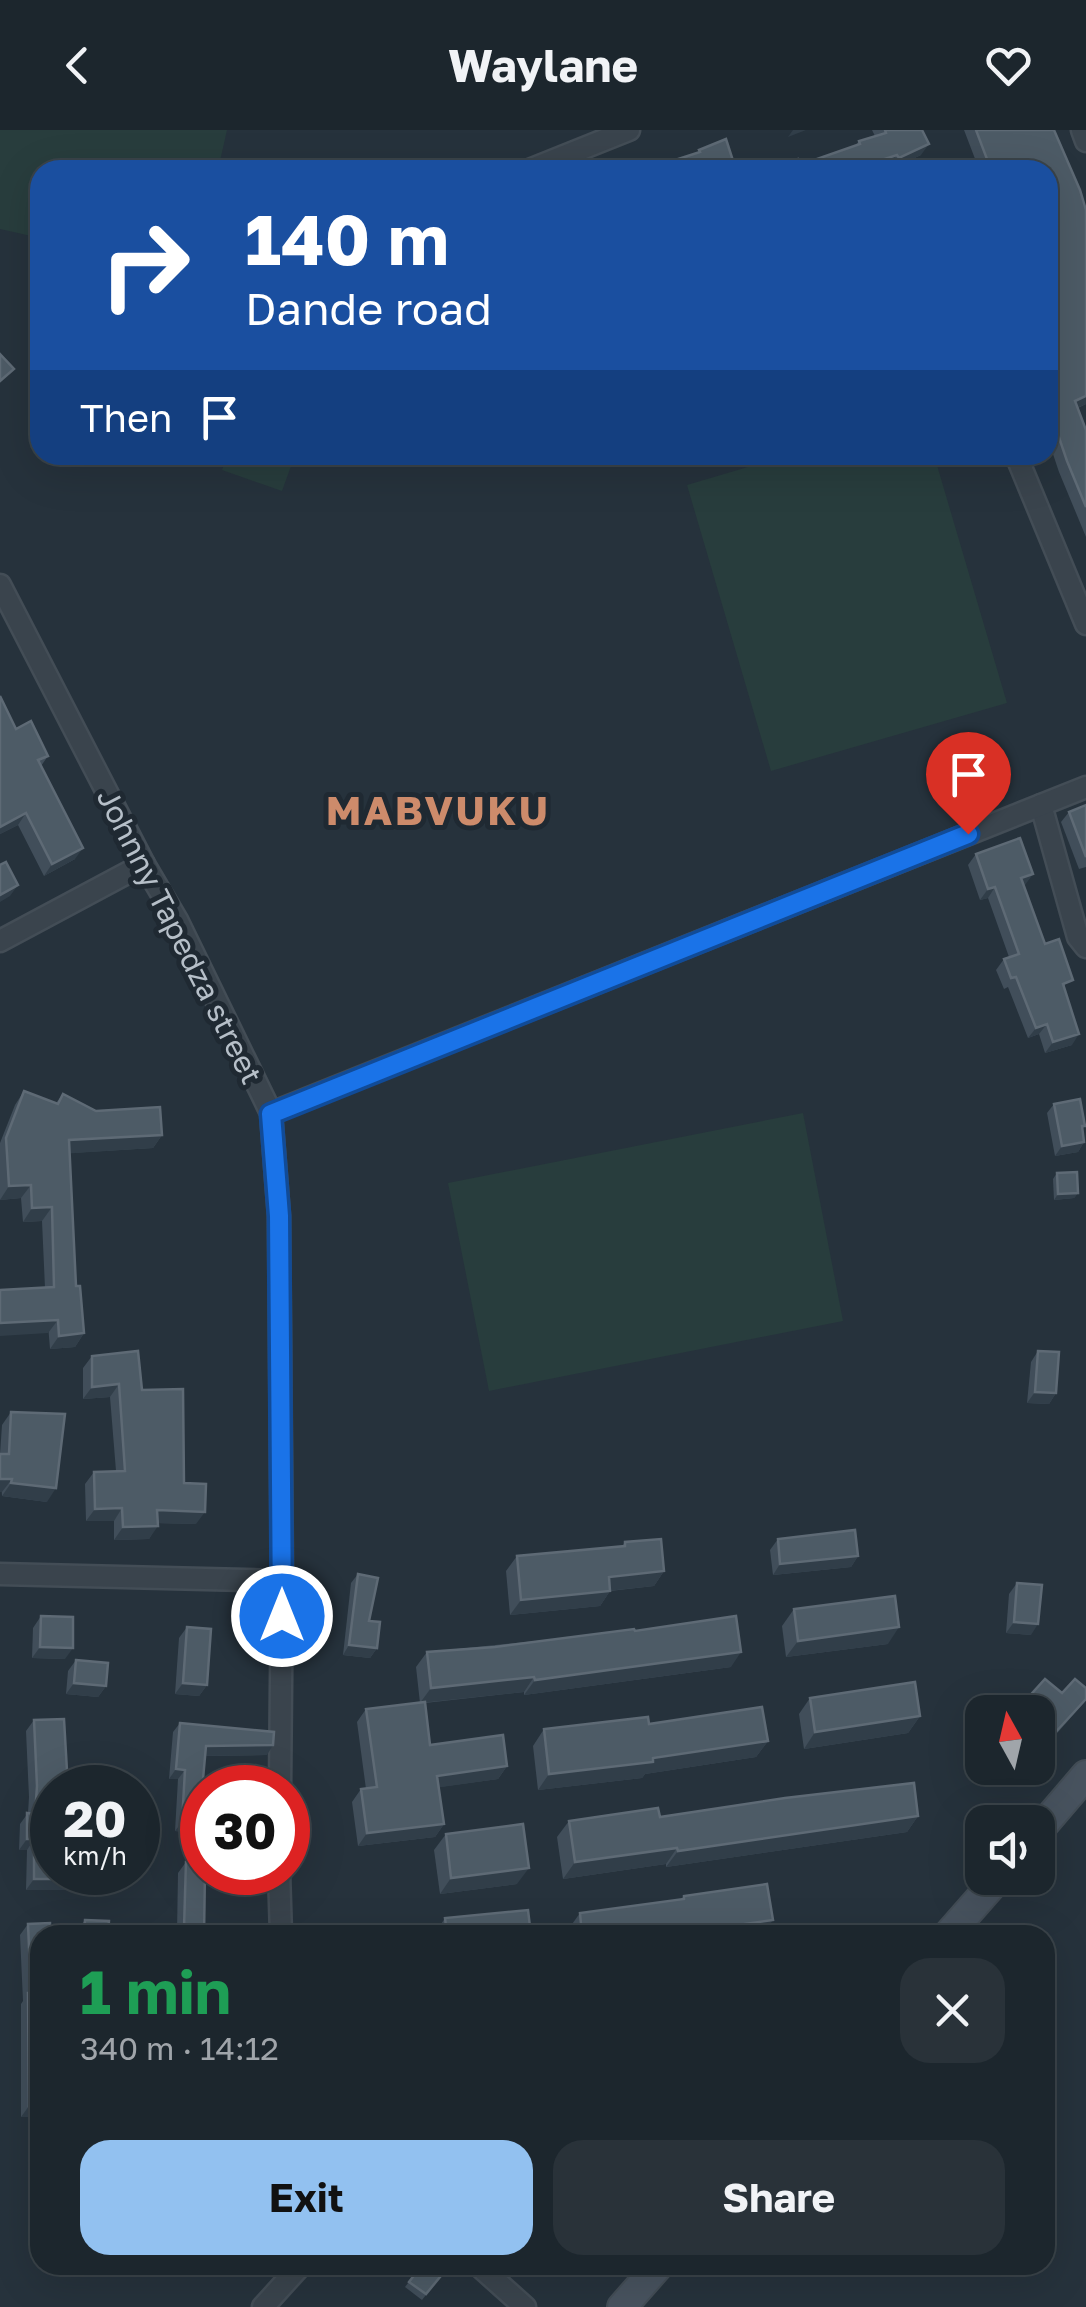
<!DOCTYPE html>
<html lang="en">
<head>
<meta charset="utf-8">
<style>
	:root { --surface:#1c262d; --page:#293239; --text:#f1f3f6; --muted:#a0a5aa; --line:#3a4349; --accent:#92c1f0 }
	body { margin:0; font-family:"Golos Text",sans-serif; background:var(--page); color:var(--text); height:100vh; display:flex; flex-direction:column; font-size:38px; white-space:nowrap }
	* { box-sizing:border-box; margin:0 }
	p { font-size:32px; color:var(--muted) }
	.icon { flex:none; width:55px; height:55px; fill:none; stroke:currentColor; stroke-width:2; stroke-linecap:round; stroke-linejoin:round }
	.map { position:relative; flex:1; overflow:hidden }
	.details { position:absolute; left:30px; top:1795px; width:1025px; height:350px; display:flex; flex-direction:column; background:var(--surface); border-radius:30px; box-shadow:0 10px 40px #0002,0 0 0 2px var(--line) }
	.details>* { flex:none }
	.banner { position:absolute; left:30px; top:30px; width:1028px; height:305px; border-radius:30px; box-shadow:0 10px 40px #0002,0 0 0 2px var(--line); background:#1a4fa0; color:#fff; overflow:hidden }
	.needle { width:65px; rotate:352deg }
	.controls { position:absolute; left:965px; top:1565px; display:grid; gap:20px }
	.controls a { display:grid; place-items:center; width:90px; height:90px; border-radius:20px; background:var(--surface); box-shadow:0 10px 40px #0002,0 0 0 2px var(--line); font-size:50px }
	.speed { position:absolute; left:30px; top:1635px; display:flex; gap:20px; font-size:50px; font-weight:700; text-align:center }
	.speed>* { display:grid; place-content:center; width:130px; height:130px; border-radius:50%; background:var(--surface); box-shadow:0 10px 40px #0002,0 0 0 2px var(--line); line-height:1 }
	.speed small { font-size:25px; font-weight:400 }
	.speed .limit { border:15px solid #d22; background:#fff; color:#111 }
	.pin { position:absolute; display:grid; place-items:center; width:85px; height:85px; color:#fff; margin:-102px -42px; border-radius:50% 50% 50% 0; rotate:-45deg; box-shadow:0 0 10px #0007 }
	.pin .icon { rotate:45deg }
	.me { position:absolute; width:110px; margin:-55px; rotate:0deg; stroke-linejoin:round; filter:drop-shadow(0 0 8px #0008) }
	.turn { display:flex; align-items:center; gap:35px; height:210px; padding:0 50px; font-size:45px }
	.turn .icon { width:130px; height:130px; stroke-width:2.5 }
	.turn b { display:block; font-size:70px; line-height:85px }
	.then { display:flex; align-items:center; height:95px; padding:0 50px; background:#0003; gap:20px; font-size:38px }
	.round { display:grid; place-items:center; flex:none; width:105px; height:105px; border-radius:30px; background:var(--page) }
	.overview { display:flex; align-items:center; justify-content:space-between; height:170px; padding:0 50px }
	h1 { font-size:60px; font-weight:700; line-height:75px; color:#1e9e55 }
	.primary-button { display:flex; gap:20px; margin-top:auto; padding:20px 50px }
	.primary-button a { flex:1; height:115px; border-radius:30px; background:var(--accent); color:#111; font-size:40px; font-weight:700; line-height:115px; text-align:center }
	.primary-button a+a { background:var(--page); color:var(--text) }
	header { display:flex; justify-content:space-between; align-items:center; height:130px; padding:0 50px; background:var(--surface); font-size:45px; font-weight:700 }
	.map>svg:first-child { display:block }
	.green { fill:#283d3d }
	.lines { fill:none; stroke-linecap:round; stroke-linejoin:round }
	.street-casing { stroke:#434d56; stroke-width:25 }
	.secondary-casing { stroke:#434d56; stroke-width:32 }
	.street { stroke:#3a444d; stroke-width:20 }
	.secondary { stroke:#48535f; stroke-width:28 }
	.wall { fill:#414e5a }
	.shaded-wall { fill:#313e49 }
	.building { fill:#4d5b66; stroke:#5e6a75; stroke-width:2.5 }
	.route-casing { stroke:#114b97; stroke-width:25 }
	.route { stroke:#1a73e8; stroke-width:18 }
	.labels { text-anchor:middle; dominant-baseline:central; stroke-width:10; stroke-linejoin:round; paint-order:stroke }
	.street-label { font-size:30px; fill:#b6bfc8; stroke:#1f2932 }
	.district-label { font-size:40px; font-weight:bold; letter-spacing:2.5px; fill:#cd8b6b; stroke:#1f2932 }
</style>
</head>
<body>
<header><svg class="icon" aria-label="back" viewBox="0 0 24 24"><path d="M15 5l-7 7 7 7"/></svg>Waylane<svg class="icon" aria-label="heart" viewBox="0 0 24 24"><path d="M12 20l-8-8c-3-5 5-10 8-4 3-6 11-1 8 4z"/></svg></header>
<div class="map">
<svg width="1086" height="2177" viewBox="0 0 1086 2177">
	<rect width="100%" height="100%" fill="#26323c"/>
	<g class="green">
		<polygon points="0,0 227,0 218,40 40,40 40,108 0,99"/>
		<polygon points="228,325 295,325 282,361 222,340"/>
		<polygon points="789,325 934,325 1007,573 771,641 687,355"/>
		<polygon points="803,983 843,1191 489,1261 448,1053"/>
	</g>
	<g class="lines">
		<defs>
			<g id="street">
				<polyline points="1082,0 1086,11"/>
				<polyline points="529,40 629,0"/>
				<polyline points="1016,325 1086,494"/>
				<polyline points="0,455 144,734 177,790 271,983 279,1086 282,1451 280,1658"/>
				<polyline points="1041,675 1078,807 1086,817"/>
				<polyline points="0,811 144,734"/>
				<polyline points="271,983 1086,657"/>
				<polyline points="0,1444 282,1451"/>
				<polyline points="279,1742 281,1805"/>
				<polyline points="478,2135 525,2177"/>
				<polyline points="263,2177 301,2135"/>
			</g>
			<g id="secondary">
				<polyline points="1038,1701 1086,1645"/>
				<polyline points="948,1805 998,1748"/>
				<polyline points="622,2177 659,2135"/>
			</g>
		</defs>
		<use href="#street" class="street-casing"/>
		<use href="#secondary" class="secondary-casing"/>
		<use href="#street" class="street"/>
		<use href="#secondary" class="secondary"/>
	</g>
	<g class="wall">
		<polygon points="872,0 922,0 921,25 891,39 889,36 800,35 855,16 859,11 875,6"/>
		<polygon points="964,0 1054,0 1086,80 1086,274 1078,278 1086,300 1086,407 1059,342 1048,309 1048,40 977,34"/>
		<polygon points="0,566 16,599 48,626 41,636 75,729 44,746 18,695 0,704"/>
		<polygon points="1086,675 1086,737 1079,739 1061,692 1069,682"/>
		<polygon points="976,724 1033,744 1024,755 1045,814 1066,827 1065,829 1065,861 1072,915 1045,923 1039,904 1028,908 1008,857 1004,859 996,840 1004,829 1009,827 988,768 980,770 968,735"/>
		<polygon points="24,961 56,973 63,964 96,981 162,1005 153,1018 70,1023 76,1156 84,1203 75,1217 50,1219 45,1158 42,1091 23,1092 21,1068 0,1070 0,1013 15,975"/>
		<polygon points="1054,974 1085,996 1082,999 1084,1012 1078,1022 1055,1026 1047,983"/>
		<polygon points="1057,1043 1078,1063 1074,1068 1054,1070 1053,1049"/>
		<polygon points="1038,1221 1056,1263 1049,1274 1027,1273 1031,1232"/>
		<polygon points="92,1226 142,1260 184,1353 196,1394 158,1393 149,1409 114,1410 114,1391 86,1391 85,1354 94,1342 116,1341 110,1267 83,1269 83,1238"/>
		<polygon points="11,1282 47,1372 2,1366 0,1324 2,1295"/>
		<polygon points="778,1409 858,1426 851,1437 773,1445 770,1420"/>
		<polygon points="625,1412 664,1441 654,1456 610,1461 600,1476 510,1485 506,1441 517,1426 622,1416"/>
		<polygon points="358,1444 377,1518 370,1528 343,1525 351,1453"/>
		<polygon points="1017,1453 1031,1505 1006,1503 1009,1464"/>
		<polygon points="794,1479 888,1514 786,1527 782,1496"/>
		<polygon points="41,1486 65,1529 32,1528 33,1498"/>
		<polygon points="187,1497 207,1555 199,1566 175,1564 179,1508"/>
		<polygon points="635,1501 731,1537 524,1565 524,1562 425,1573 430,1615 507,1636 498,1649 439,1657 444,1694 435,1707 358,1716 352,1672 361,1659 366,1659 357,1592 366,1579 420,1573 416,1537 427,1522"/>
		<polygon points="76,1530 106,1556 98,1567 66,1564 68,1541"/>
		<polygon points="1086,1558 1086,1570 1038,1625 1038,1582"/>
		<polygon points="810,1568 920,1586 908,1603 804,1619 799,1584"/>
		<polygon points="34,1590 52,1742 110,1749 102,1760 26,1760 27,1720 19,1720 20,1694 28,1683 29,1667 26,1601"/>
		<polygon points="180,1593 267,1625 205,1626 197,1700 195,1703 175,1701 178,1649 169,1649 173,1602"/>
		<polygon points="649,1594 768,1611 756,1627 645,1644 642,1648 538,1660 533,1616 544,1599"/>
		<polygon points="918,1686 907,1702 666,1737 666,1734 563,1749 557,1707 569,1691 660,1687"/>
		<polygon points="446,1704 517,1754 440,1764 434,1720"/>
		<polygon points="186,1732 204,1805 175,1805 177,1802 178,1743"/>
		<polygon points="684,1766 763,1804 571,1805 570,1797 580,1783 681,1769"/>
		<polygon points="445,1788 531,1805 438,1805 438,1799"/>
		<polygon points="85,1790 108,1805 81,1805 81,1795"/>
		<polygon points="28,1794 40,1805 40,1987 21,1987 21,1874 23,1871 20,1805"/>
		<polygon points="422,2135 440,2147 422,2170 405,2157"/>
	</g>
	<g class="shaded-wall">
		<polygon points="793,0 806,0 788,7"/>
		<polygon points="929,14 921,25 891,39 899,28"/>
		<polygon points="897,25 889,36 877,40 851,40"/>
		<polygon points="1086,266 1086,274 1067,282 1075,271"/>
		<polygon points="26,683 18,695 0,704 0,697"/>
		<polygon points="83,718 75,729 44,746 52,734"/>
		<polygon points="1033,744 1025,755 1013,759 1021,748"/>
		<polygon points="18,755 10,766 0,772 0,765"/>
		<polygon points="995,757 988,768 980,770 988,759"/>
		<polygon points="1047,894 1039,904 1028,908 1036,898"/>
		<polygon points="1079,904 1072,915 1045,923 1053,912"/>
		<polygon points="162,1005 153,1018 60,1024 69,1010"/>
		<polygon points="1084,1012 1078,1022 1055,1026 1062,1016"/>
		<polygon points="31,1055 21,1068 0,1070 9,1056"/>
		<polygon points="1078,1063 1074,1068 1054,1070 1058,1064"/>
		<polygon points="52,1077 42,1091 23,1092 32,1078"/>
		<polygon points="58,1190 48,1203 0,1206 0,1193"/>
		<polygon points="84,1203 75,1217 50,1219 59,1206"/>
		<polygon points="119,1254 110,1267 83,1269 92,1257"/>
		<polygon points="1035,1262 1056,1263 1049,1274 1027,1273"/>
		<polygon points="0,1349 12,1349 2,1362 0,1362"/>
		<polygon points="11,1353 56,1358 47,1372 2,1366"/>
		<polygon points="122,1378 114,1391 86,1391 95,1379"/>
		<polygon points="157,1380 205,1382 196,1394 149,1393"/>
		<polygon points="158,1396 149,1409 114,1410 123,1397"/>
		<polygon points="858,1426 851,1437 773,1445 780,1434"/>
		<polygon points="664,1441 654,1456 598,1462 609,1447"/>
		<polygon points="610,1461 600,1476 510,1485 521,1470"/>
		<polygon points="1014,1492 1038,1494 1031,1505 1006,1503"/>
		<polygon points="899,1497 888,1514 786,1527 798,1511"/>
		<polygon points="349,1515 377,1518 370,1528 343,1525"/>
		<polygon points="40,1517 73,1518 65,1529 32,1528"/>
		<polygon points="741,1522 731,1537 524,1565 535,1550"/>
		<polygon points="534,1547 524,1562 420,1573 431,1558"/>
		<polygon points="74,1553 106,1556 98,1567 66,1564"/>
		<polygon points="183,1553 207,1555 199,1566 175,1564"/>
		<polygon points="1086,1569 1086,1570 1038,1625 1043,1616"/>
		<polygon points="920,1586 908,1603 804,1619 815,1602"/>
		<polygon points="768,1611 756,1627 645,1644 642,1648 538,1660 549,1644"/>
		<polygon points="273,1615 267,1625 199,1626 206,1616"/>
		<polygon points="507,1636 498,1649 428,1659 437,1646"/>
		<polygon points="176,1639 185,1640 178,1649 169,1649"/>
		<polygon points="918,1686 907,1702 666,1737 678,1721"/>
		<polygon points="202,1690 202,1700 197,1700 195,1703 175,1701 182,1692"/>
		<polygon points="444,1694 435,1707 358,1716 367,1703"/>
		<polygon points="27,1709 34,1709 27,1720 19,1720"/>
		<polygon points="677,1718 666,1734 563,1749 575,1732"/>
		<polygon points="529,1738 517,1754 440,1764 451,1748"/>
		<polygon points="34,1749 110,1749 102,1760 26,1760"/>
		<polygon points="773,1790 763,1804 687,1805 689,1802"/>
		<polygon points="688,1800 685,1805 646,1805"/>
		<polygon points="29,1976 40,1976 40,1987 21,1987"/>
	</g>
	<g class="building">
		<polygon points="885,0 922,0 929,14 899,28 897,25 851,40 758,40 798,29 800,35 860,14 859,11 886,3"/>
		<polygon points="976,0 1054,0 1080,60 1086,80 1086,266 1075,271 1086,300 1086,377 1067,331 1048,275 1048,40 963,40 987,29"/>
		<polygon points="726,9 736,40 644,40 700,22 699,20"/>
		<polygon points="0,224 14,239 0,251"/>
		<polygon points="0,566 16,599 31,591 48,626 38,630 83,718 52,734 26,683 0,697"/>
		<polygon points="1086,675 1086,727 1069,682"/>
		<polygon points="1020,708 1033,744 1021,748 1045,814 1059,809 1073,850 1063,854 1079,904 1053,912 1047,894 1036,898 1016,847 1011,848 1004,829 1019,824 995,757 988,759 976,724"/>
		<polygon points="6,732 18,755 0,765 0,735"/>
		<polygon points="24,961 58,974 63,964 96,981 160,977 162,1005 69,1010 76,1156 80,1156 84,1203 59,1206 58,1190 0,1193 0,1160 54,1157 52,1077 32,1078 31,1055 9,1056 6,1008"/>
		<polygon points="1080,969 1085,996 1082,996 1084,1012 1062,1016 1054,974"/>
		<polygon points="1077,1042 1078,1063 1058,1064 1057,1043"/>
		<polygon points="138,1221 142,1260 183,1259 184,1353 206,1354 205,1382 157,1380 158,1396 123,1397 122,1378 95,1379 94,1342 125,1341 119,1254 92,1257 92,1226"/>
		<polygon points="1038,1221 1059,1222 1056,1263 1035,1262"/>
		<polygon points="11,1282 65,1284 56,1358 11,1353 12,1349 0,1349 0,1324 9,1324"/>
		<polygon points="855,1400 858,1426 780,1434 778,1409"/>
		<polygon points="661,1409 664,1441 609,1447 610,1461 521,1470 517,1426 625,1416 625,1412"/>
		<polygon points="358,1444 378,1448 369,1491 380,1492 377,1518 349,1515"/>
		<polygon points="1017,1453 1042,1455 1038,1494 1014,1492"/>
		<polygon points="895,1466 899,1497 798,1511 794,1479"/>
		<polygon points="41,1486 73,1487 73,1518 40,1517"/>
		<polygon points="736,1486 741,1522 535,1550 534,1547 431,1558 427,1522 495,1517 634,1499 635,1501"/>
		<polygon points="187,1497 211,1499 207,1555 183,1553"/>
		<polygon points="76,1530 108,1533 106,1556 74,1553"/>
		<polygon points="1045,1549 1062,1563 1075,1549 1086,1558 1086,1569 1043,1616 1038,1611 1038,1582 1015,1582"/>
		<polygon points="915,1552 920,1586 815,1602 810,1568"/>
		<polygon points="425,1572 430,1615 503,1605 507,1636 437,1646 444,1694 367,1703 361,1659 377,1657 366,1579"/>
		<polygon points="762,1577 768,1611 653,1628 653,1632 549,1644 544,1599 648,1587 649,1594"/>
		<polygon points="64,1589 68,1658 52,1658 52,1742 110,1742 110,1749 34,1749 34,1709 27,1709 27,1683 35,1684 37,1656 34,1590"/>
		<polygon points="180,1593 274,1602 273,1615 206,1616 201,1671 202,1671 202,1693 182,1692 185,1640 176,1639"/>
		<polygon points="914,1653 918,1686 678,1721 677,1718 575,1732 569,1691 658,1678 660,1687 785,1668"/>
		<polygon points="523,1694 529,1738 451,1748 446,1704"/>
		<polygon points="186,1732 202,1732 202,1742 205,1742 204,1805 179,1805 180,1798 184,1798"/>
		<polygon points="767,1754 773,1790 689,1802 688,1800 646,1805 582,1805 580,1783 684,1769 684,1766"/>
		<polygon points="528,1780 531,1805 447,1805 445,1788"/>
		<polygon points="85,1790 109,1791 108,1805 84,1805"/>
		<polygon points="50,1793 50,1805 40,1805 40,1976 29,1976 28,1863 31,1863 28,1794"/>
		<polygon points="422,2135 440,2147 426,2164 409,2152"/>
	</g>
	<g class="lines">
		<defs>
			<polyline id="route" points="282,1486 279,1086 271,984 968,704"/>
		</defs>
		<use href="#route" class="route-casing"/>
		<use href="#route" class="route"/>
	</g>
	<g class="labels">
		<g class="street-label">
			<text transform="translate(180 806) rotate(63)">Johnny Tapedza street</text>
		</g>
		<g class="district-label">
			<text x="438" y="680">MABVUKU</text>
		</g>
	</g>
</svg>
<div class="controls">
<a><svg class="needle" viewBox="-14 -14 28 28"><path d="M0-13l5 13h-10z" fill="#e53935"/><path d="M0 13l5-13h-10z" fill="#a0a5aa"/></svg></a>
<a><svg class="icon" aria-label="sound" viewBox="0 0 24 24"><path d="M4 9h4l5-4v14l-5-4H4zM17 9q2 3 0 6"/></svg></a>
</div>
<div class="speed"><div>20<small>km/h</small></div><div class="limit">30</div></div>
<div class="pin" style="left:968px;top:704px;background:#d93025"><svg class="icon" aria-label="arrive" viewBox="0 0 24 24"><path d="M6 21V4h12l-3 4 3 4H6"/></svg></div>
<svg class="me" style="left:282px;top:1486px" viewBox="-20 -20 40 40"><circle r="17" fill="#1a73e8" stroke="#fff" stroke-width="3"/><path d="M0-11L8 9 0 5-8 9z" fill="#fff"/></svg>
<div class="banner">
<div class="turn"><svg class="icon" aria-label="right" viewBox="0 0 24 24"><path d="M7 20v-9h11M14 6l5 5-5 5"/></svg><div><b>140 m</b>Dande road</div></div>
<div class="then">Then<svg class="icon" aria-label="arrive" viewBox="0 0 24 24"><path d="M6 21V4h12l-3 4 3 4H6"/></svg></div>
</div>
<section class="details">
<div class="overview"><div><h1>1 min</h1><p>340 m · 14:12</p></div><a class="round"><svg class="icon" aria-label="close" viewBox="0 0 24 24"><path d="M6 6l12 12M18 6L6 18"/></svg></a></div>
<div class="primary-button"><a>Exit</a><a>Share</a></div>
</section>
</div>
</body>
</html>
